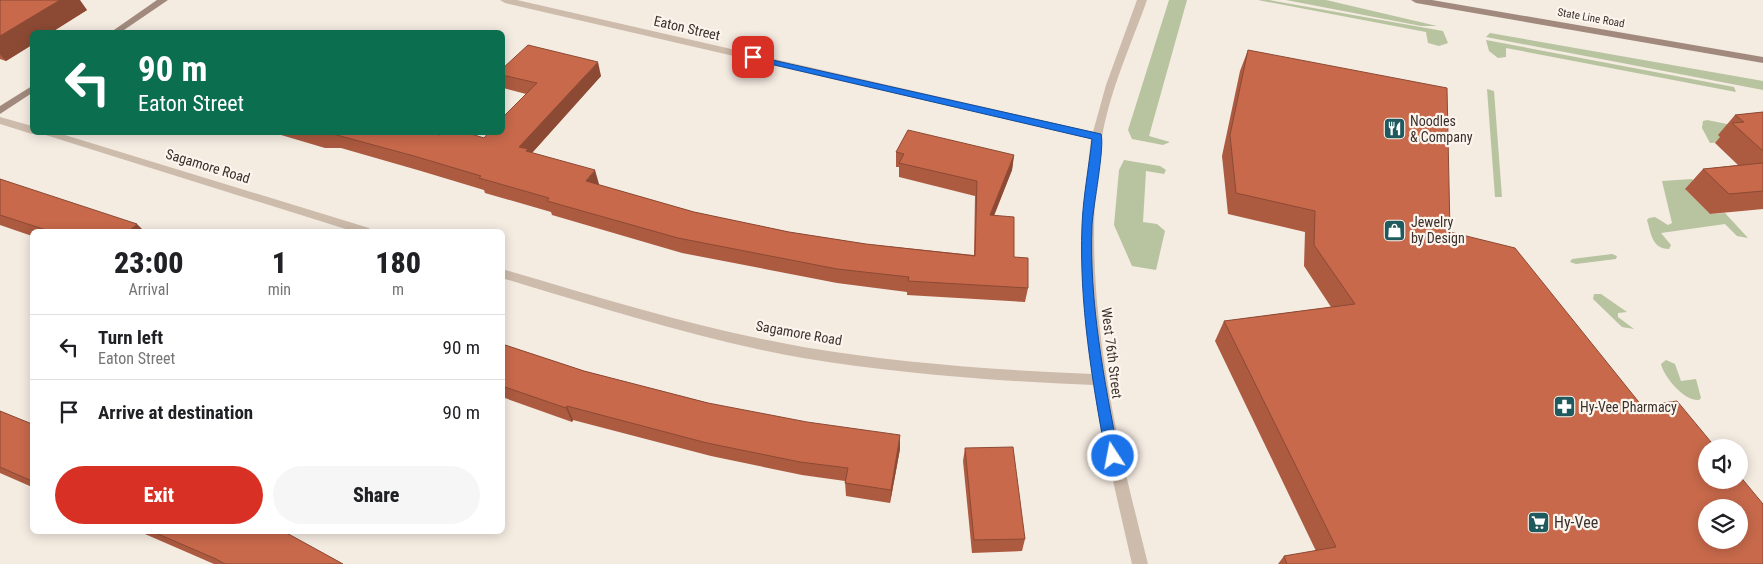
<!DOCTYPE html>
<html lang="en">
<head>
<meta charset="utf-8">
<style>
	:root { --surface:#fff; --page:#f6f6f6; --text:#202124; --muted:#757577; --line:#e0e0e0; --accent:#d93025 }
	body { margin:0; font-family:"Roboto Condensed",sans-serif; background:var(--page); color:var(--text); height:100vh; display:flex; flex-direction:column; font-size:19px; white-space:nowrap }
	* { box-sizing:border-box; margin:0 }
	p { font-size:16px; color:var(--muted) }
	.icon { flex:none; width:28px; height:28px; fill:none; stroke:currentColor; stroke-width:2; stroke-linecap:round; stroke-linejoin:round }
	.map { position:relative; flex:1; overflow:hidden }
	.details { position:absolute; left:30px; top:229px; width:475px; height:305px; display:flex; flex-direction:column; background:var(--surface); border-radius:8px; box-shadow:0 2px 12px #0003 }
	.details>* { flex:none }
	.top-card { position:absolute; left:30px; top:30px; width:475px; height:105px; border-radius:8px; box-shadow:0 2px 12px #0003; background:#0b6e4f; color:#fff; overflow:hidden }
	.buttons { position:absolute; left:1698px; top:439px; display:grid; gap:10px }
	.buttons a { display:grid; place-items:center; width:50px; height:50px; border-radius:50%; background:var(--surface); box-shadow:0 2px 12px #0003; font-size:25px }
	.pin { position:absolute; display:grid; place-items:center; width:42px; height:42px; color:#fff; margin:-21px; border-radius:10px; box-shadow:0 2px 8px #0006 }
	.me { position:absolute; width:55px; margin:-28px; rotate:349deg; stroke-linejoin:round; filter:drop-shadow(0 0 4px #0008) }
	.turn { display:flex; align-items:center; gap:18px; height:105px; padding:0 25px; font-size:22px }
	.turn .icon { width:65px; height:65px; stroke-width:2.5 }
	.turn b { display:block; font-size:35px; line-height:42px }
	.eta { display:flex; justify-content:space-evenly; align-items:center; height:85px; text-align:center }
	.eta b { font-size:30px; font-weight:800; line-height:35px }
	.button { display:flex; gap:10px; margin-top:auto; padding:10px 25px }
	.button a { flex:1; height:58px; border-radius:30px; background:var(--accent); color:#fff; font-size:20px; font-weight:800; line-height:58px; text-align:center }
	.button a+a { background:var(--page); color:var(--text) }
	ul { padding:0; list-style:none }
	li { display:flex; align-items:center; gap:15px; height:65px; padding:0 25px; border-top:1px solid var(--line) }
	li div { flex:1 }
	li b { display:block; font-size:19px }
	li em { font-style:normal }
	.map>svg:first-child { display:block }
	.green { fill:#b8c4a0 }
	.lines { fill:none; stroke-linecap:round; stroke-linejoin:round }
	.street { fill:#cdbbac; fill-rule:evenodd }
	.secondary { fill:#a18a7d; fill-rule:evenodd }
	.wall { fill:#ac5a40 }
	.shaded-wall { fill:#8c4a34 }
	.building { fill:#c8694b; stroke:#8c4a34; fill-rule:evenodd }
	.route { fill:#1a73e8; stroke:#114b97 }
	.labels { text-anchor:middle; dominant-baseline:central; stroke-width:4.5; stroke-linejoin:round; paint-order:stroke }
	.far-street-label { font-size:11px; fill:#3b302b; stroke:#fbf5ee }
	.street-label { font-size:14px; fill:#3b302b; stroke:#fbf5ee }
	.poi-label { font-size:14px; fill:#3b302b; stroke:#fbf5ee; text-anchor:start }
	.near-poi-label { font-size:16px; fill:#3b302b; stroke:#fbf5ee; text-anchor:start }
</style>
</head>
<body>
<div class="map">
<svg width="1763" height="564" viewBox="0 0 1763 564">
	<rect width="100%" height="100%" fill="#f4ebe1"/>
	<g class="green">
		<polygon points="1169,0 1187,0 1149,136 1170,142 1163,145 1132,139 1128,130"/>
		<polygon points="1258,0 1269,0 1443,31 1448,43 1439,46 1428,43 1426,32"/>
		<polygon points="1286,0 1326,0 1437,26 1421,26"/>
		<polygon points="1490,33 1763,81 1763,90 1486,37"/>
		<polygon points="1486,40 1734,87 1736,92 1506,48 1506,57 1498,58 1489,51"/>
		<polygon points="1487,89 1494,91 1502,197 1495,197"/>
		<polygon points="1707,120 1757,130 1726,142 1710,143 1702,128 1703,121"/>
		<polygon points="1124,160 1160,166 1166,170 1164,174 1146,171 1143,222 1157,224 1165,231 1156,270 1132,266 1114,225 1119,170"/>
		<path d="M1692 179 1700 188 1686 190 1710 214 1725 213 1748 238 1737 236 1725 224 1661 233 1671 245 1669 249C1652 249 1651 233 1647 220L1649 218 1655 217 1668 225 1672 223 1662 181Z"/>
		<polygon points="1612,254 1617,256 1616,259 1576,264 1570,262 1572,259"/>
		<polygon points="1594,294 1601,294 1627,312 1618,313 1618,317 1634,329 1622,327 1593,299"/>
		<path d="M1666 360 1675 364 1681 381 1696 379 1701 398 1699 400C1685 402 1664 377 1661 364Z"/>
	</g>
	<g class="lines">
		<g class="street">
			<path d="M500 0H517L1093 132 1106 85 1137 0H1147C1131 45 1110 90 1102 137 1078 281 1113 425 1148 564H1132L1108 459 1094 385C997 381 899 374 803 358 701 340 602 308 502 278V269C601 298 701 329 803 347 898 363 995 370 1092 374 1080 295 1081 218 1091 139L505 3Z"/>
			<polygon points="0,117 32,126 32,132 36,132 32,134 0,124"/>
			<polygon points="36,132 55,132 369,228 371,231 352,231"/>
		</g>
		<g class="secondary">
			<polygon points="157,0 168,0 121,32 111,32"/>
			<polygon points="1411,0 1432,0 1763,57 1763,63 1416,3"/>
			<polygon points="32,86 32,93 0,114 0,106"/>
		</g>
	</g>
	<g class="wall">
		<polygon points="0,0 87,10 6,61 0,59"/>
		<polygon points="1248,50 1450,232 1763,564 1278,564 1284,556 1316,551 1215,341 1224,321 1331,307 1304,266 1305,232 1228,214 1222,156 1240,71"/>
		<polygon points="502,69 601,76 532,153 599,184 599,185 694,212 789,232 866,244 974,255 975,196 899,177 899,167 896,167 896,152 1014,155 1012,170 994,216 1028,288 1025,302 907,295 907,292 837,283 682,253 552,215 551,212 485,193 484,190 421,171 341,148 325,148 271,132 430,132 440,135 484,138 526,94 503,88 502,86"/>
		<polygon points="1763,112 1763,209 1710,214 1685,189 1703,169 1738,165 1715,143 1720,137 1718,135 1735,115"/>
		<polygon points="0,179 144,231 32,231 32,236 0,225"/>
		<polygon points="502,344 584,371 708,403 900,449 890,503 846,496 845,481 802,475 711,456 573,420 572,422 502,397"/>
		<polygon points="0,411 32,424 32,487 0,473"/>
		<polygon points="965,448 1025,539 1022,551 972,553 963,461"/>
		<polygon points="138,531 283,531 343,564 214,564"/>
	</g>
	<g class="shaded-wall">
		<polygon points="60,0 80,0 87,10 52,32 32,32 32,45 6,61 0,54 0,36"/>
		<polygon points="598,62 601,76 530,155 519,147"/>
		<polygon points="1014,155 1012,170 988,230 990,215"/>
		<polygon points="595,170 599,184 590,196 586,181"/>
		<polygon points="137,224 144,231 131,231 130,230"/>
		<polygon points="567,406 573,420 572,422 566,408"/>
		<polygon points="900,435 900,449 890,503 891,490"/>
	</g>
	<g class="building">
		<polygon points="0,0 60,0 0,36"/>
		<polygon points="528,45 598,62 519,147 528,149 526,151 595,170 586,181 694,212 789,232 866,244 975,256 977,181 899,163 904,154 896,152 908,130 1014,155 990,215 1014,217 1014,257 1028,258 1028,288 908,281 909,277 837,269 678,238 547,201 549,198 479,178 481,176 414,156 333,134 315,132 430,132 440,135 442,132 465,132 484,138 489,132 502,132 502,118 537,83 502,75 502,69"/>
		<path d="M1248 50 1447 88 1450 232 1515 248 1642 406 1677 401 1716 448H1706V480H1739V475L1763 504V564H1287L1284 556 1336 547 1224 321 1355 304 1314 245 1315 211 1236 193 1230 135ZM1706 508H1739V540H1706Z"/>
		<polygon points="1763,112 1763,151 1732,123 1744,122 1735,115"/>
		<polygon points="1763,163 1763,191 1729,194 1703,169"/>
		<polygon points="0,179 137,224 130,230 135,231 49,231 0,215"/>
		<polygon points="502,344 584,371 708,403 807,422 900,435 891,490 845,483 848,468 800,462 707,443 567,406 566,408 502,386"/>
		<polygon points="0,411 32,424 32,481 0,467"/>
		<polygon points="1013,447 1025,539 974,540 965,448"/>
		<polygon points="151,531 283,531 343,564 225,564 216,559"/>
	</g>
	<path class="route" d="M750 55 1101 134C1105 146 1093 207 1092 225 1089 302 1104 380 1119 456L1117 460H1108L1106 456C1092 380 1079 303 1082 226 1083 197 1089 167 1092 139L753 60 750 59Z"/>
	<defs>
		<symbol id="restaurant-square" viewBox="-11 -11 22 22"><rect x="-9" y="-9" width="18" height="18" rx="4" fill="#1f5a5e" stroke="#fbf5ee"/><path d="M-5-6h1v4h1v-4h1v4h1v-4h1v5L-1.5 .5V6h-2V.5L-5-1ZM5-6V6H3V1.5H1.5Q1.5-4 5-6Z" fill="#fff"/></symbol>
		<symbol id="shop-square" viewBox="-11 -11 22 22"><rect x="-9" y="-9" width="18" height="18" rx="4" fill="#1f5a5e" stroke="#fbf5ee"/><path d="M-5-2.5h2.3a2.7 3.5 0 0 1 5.4 0H5L5.5 6h-11ZM-1.5-2.5h3a1.5 2.3 0 0 0-3 0Z" fill="#fff"/></symbol>
		<symbol id="pharmacy-square" viewBox="-11 -11 22 22"><rect x="-9" y="-9" width="18" height="18" rx="4" fill="#1f5a5e" stroke="#fbf5ee"/><path d="M-2-6h4v4h4v4h-4v4h-4v-4h-4v-4h4Z" fill="#fff"/></symbol>
		<symbol id="supermarket-square" viewBox="-11 -11 22 22"><rect x="-9" y="-9" width="18" height="18" rx="4" fill="#1f5a5e" stroke="#fbf5ee"/><path d="M-6-5.5h2.5l.6 2H6L4.5 2H-2.5L-4.4-4H-6ZM-1.5 3.2a1.3 1.3 0 1 0 .1 0ZM3 3.2a1.3 1.3 0 1 0 .1 0Z" fill="#fff"/></symbol>
	</defs>
	<g fill-rule="evenodd">
		<use href="#restaurant-square" x="1382" y="116" width="25" height="25"/>
		<use href="#shop-square" x="1382" y="218" width="25" height="25"/>
		<use href="#pharmacy-square" x="1552" y="394" width="25" height="25"/>
		<use href="#supermarket-square" x="1526" y="510" width="25" height="25"/>
	</g>
	<g class="labels">
		<g class="far-street-label">
			<text transform="translate(1591 18) rotate(10)">State Line Road</text>
		</g>
		<g class="street-label">
			<text transform="translate(687 28) rotate(13)">Eaton Street</text>
			<text transform="translate(208 166) rotate(17)">Sagamore Road</text>
			<text transform="translate(799 333) rotate(10)">Sagamore Road</text>
			<text transform="translate(1112 353) rotate(83)">West 76th Street</text>
		</g>
		<g class="poi-label">
			<text x="1410" y="121">Noodles<tspan x="1410" dy="16">&amp; Company</tspan></text>
			<text x="1411" y="222">Jewelry<tspan x="1411" dy="16">by Design</tspan></text>
			<text x="1580" y="407">Hy-Vee Pharmacy</text>
		</g>
		<g class="near-poi-label">
			<text x="1554" y="522">Hy-Vee</text>
		</g>
	</g>
</svg>
<div class="buttons">
<a><svg class="icon" aria-label="sound" viewBox="0 0 24 24"><path d="M4 9h4l5-4v14l-5-4H4zM17 9q2 3 0 6"/></svg></a>
<a><svg class="icon" aria-label="layers" viewBox="0 0 24 24"><path d="M12 4l9 5-9 5-9-5zM3 14l9 5 9-5"/></svg></a>
</div>
<div class="pin" style="left:753px;top:57px;background:#d93025"><svg class="icon" aria-label="arrive" viewBox="0 0 24 24"><path d="M6 21V4h12l-3 4 3 4H6"/></svg></div>
<svg class="me" style="left:1113px;top:456px" viewBox="-20 -20 40 40"><circle r="17" fill="#1a73e8" stroke="#fff" stroke-width="3"/><path d="M0-11L8 9 0 5-8 9z" fill="#fff"/></svg>
<div class="top-card">
<div class="turn"><svg class="icon" aria-label="left" viewBox="0 0 24 24"><path d="M17 20v-9H6M10 6l-5 5 5 5"/></svg><div><b>90 m</b>Eaton Street</div></div>
</div>
<section class="details">
<div class="eta">
<div><b>23:00</b><p>Arrival</p></div>
<div><b>1</b><p>min</p></div>
<div><b>180</b><p>m</p></div>
</div>
<ul>
<li><svg class="icon" aria-label="left" viewBox="0 0 24 24"><path d="M17 20v-9H6M10 6l-5 5 5 5"/></svg><div><b>Turn left</b><p>Eaton Street</p></div><em>90 m</em></li>
<li><svg class="icon" aria-label="arrive" viewBox="0 0 24 24"><path d="M6 21V4h12l-3 4 3 4H6"/></svg><div><b>Arrive at destination</b></div><em>90 m</em></li>
</ul>
<div class="button"><a>Exit</a><a>Share</a></div>
</section>
</div>
</body>
</html>
